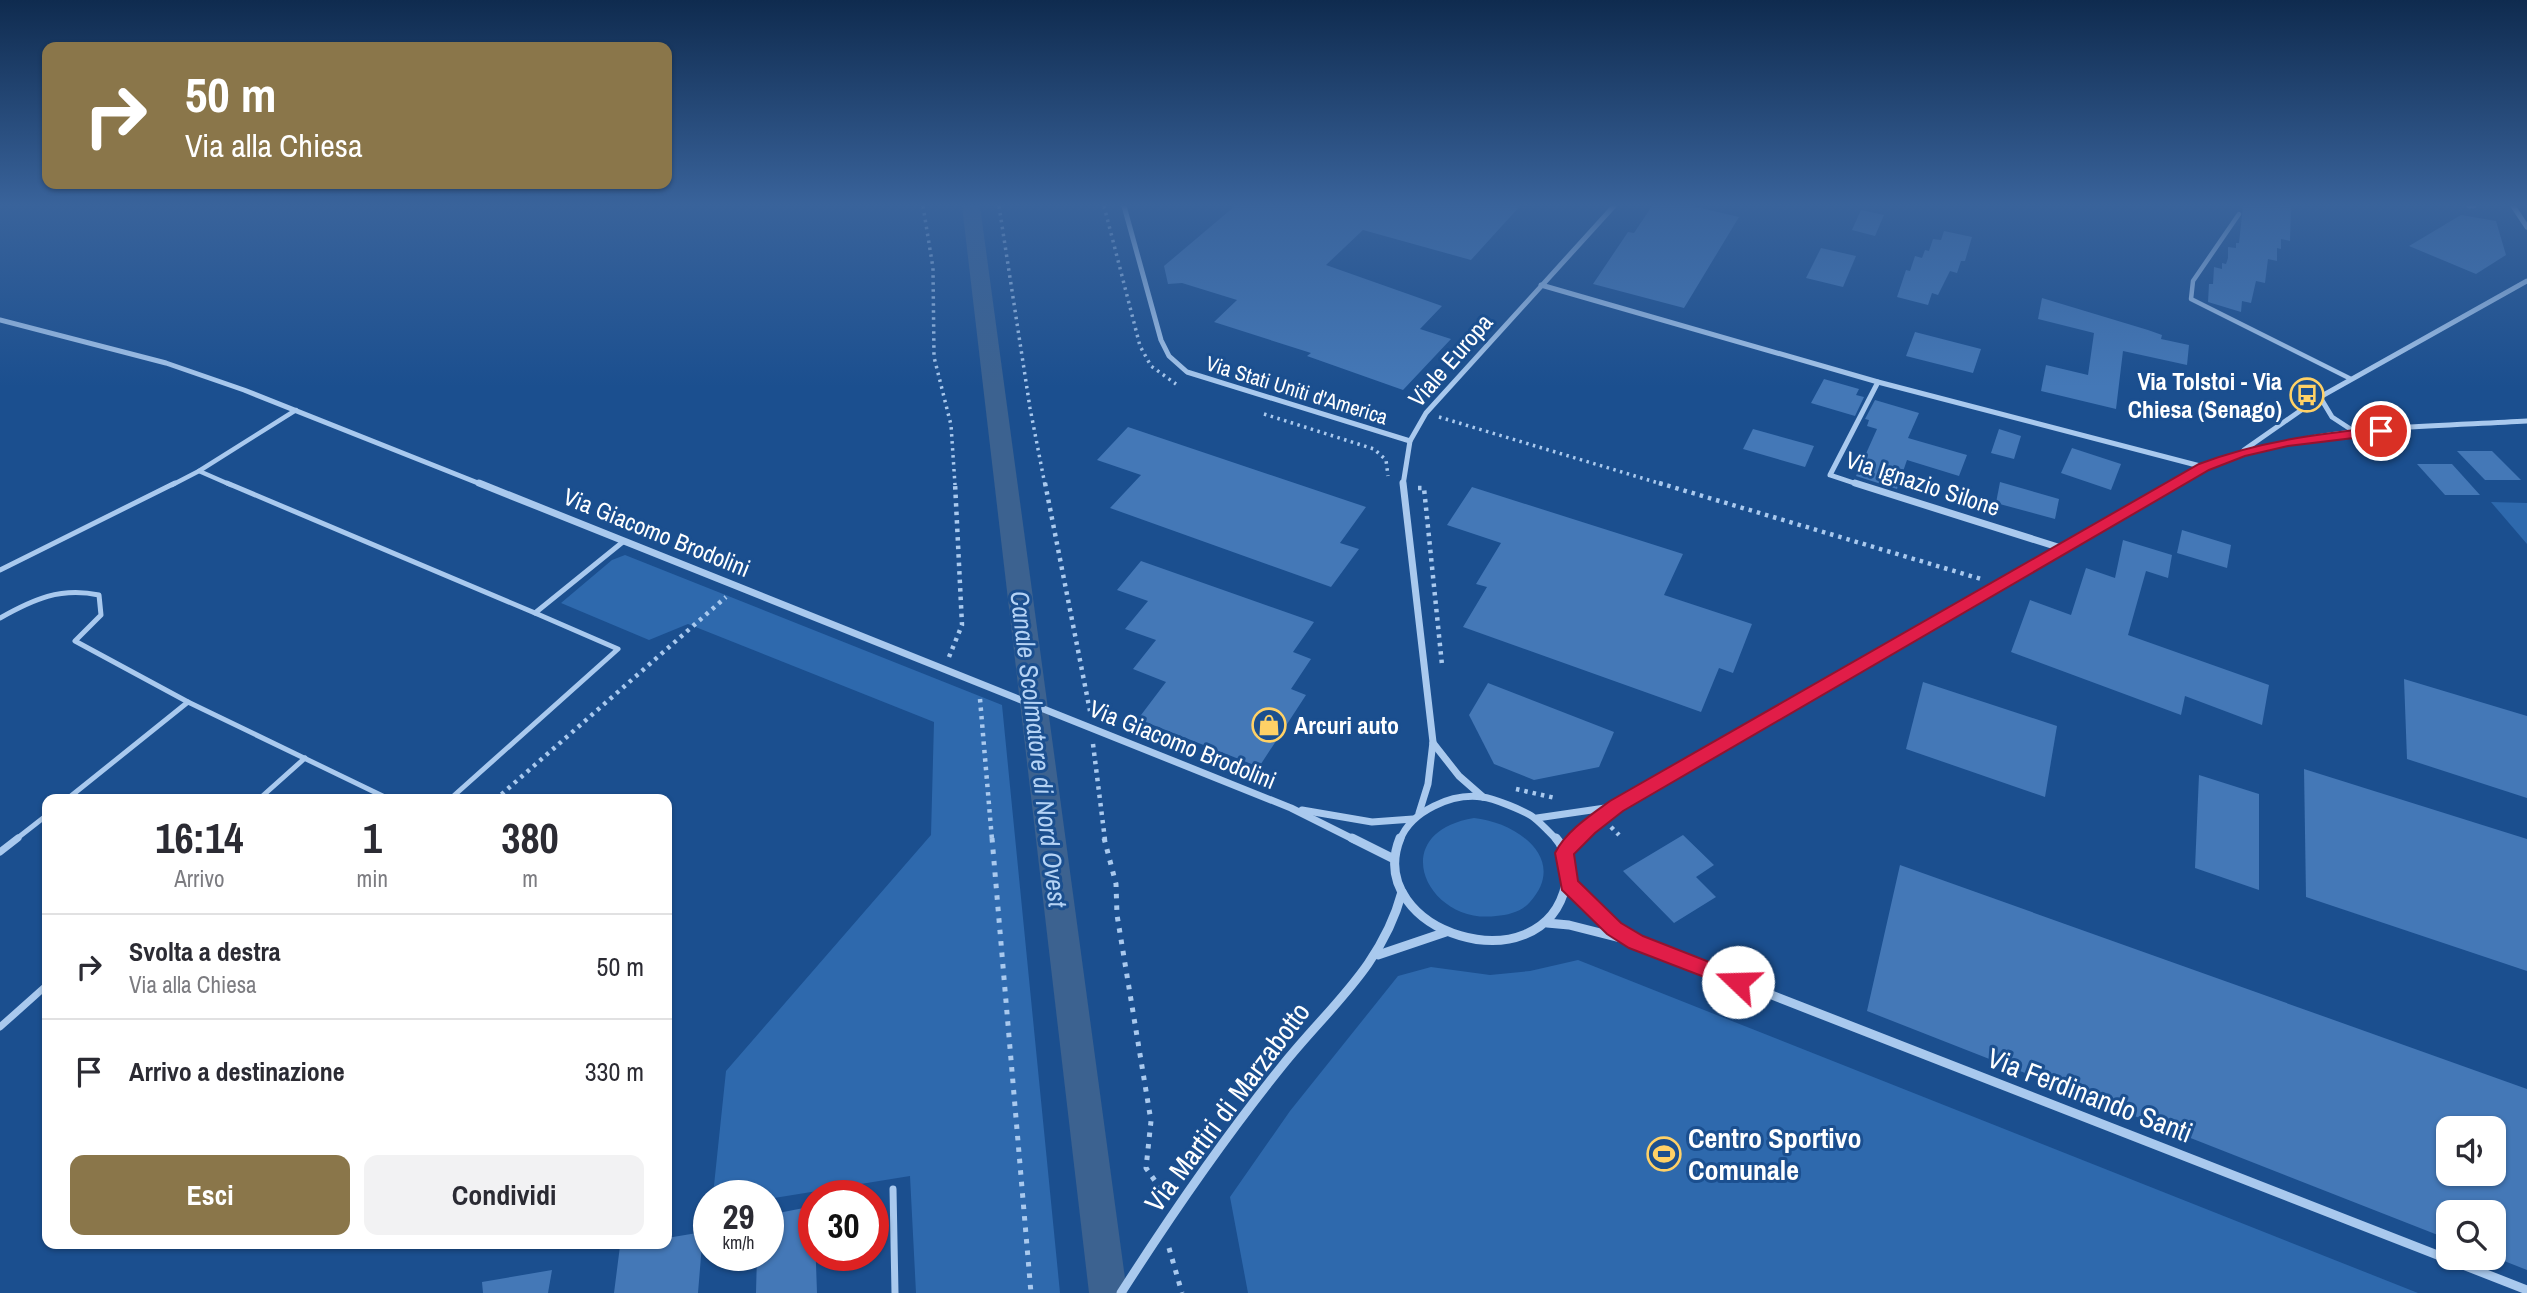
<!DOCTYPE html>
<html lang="it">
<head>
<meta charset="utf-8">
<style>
	:root { --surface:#fff; --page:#f2f2f3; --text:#2b2b33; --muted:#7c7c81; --line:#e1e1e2; --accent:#8a764a }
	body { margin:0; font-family:"Archivo Narrow",sans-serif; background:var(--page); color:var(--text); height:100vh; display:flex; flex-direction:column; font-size:26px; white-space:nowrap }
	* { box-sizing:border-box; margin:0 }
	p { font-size:23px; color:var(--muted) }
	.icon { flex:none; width:38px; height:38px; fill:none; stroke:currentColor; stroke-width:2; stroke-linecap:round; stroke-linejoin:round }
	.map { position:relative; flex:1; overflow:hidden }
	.details { position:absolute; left:42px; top:794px; width:630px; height:455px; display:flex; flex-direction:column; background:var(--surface); border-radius:14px; box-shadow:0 2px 5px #0004 }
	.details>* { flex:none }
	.guide { position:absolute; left:42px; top:42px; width:630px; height:147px; border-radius:14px; box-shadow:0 2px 5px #0004; background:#8a764a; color:#fff; overflow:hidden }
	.controls { position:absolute; left:2436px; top:1116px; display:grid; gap:14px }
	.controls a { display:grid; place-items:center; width:70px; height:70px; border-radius:14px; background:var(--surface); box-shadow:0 2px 5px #0004; font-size:35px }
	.speed { position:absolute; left:693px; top:1180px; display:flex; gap:14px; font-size:35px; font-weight:700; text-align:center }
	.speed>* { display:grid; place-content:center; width:91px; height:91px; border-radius:50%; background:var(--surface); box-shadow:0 2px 5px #0004; line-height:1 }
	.speed small { font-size:18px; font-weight:400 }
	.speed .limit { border:10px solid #d22; background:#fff; color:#111 }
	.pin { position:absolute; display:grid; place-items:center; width:60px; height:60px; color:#fff; margin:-30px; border:4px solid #fff; border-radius:50%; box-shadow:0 2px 7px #0007 }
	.me { position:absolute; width:77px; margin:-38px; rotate:291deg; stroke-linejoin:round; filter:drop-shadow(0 0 5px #0008) }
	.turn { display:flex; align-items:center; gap:24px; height:147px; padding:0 28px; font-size:32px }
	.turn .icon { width:91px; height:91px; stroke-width:2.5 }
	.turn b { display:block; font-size:49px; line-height:60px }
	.eta { display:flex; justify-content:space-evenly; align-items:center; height:119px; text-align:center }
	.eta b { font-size:42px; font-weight:800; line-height:49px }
	.button { display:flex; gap:14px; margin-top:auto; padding:14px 28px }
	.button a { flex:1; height:80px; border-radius:14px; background:var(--accent); color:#fff; font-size:28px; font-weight:800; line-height:80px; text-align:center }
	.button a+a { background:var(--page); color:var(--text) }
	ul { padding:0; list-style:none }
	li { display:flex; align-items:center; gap:21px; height:105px; padding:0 28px; border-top:2px solid var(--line) }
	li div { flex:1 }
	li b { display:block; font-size:26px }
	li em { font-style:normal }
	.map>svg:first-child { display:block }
	.green { fill:#2e69ad }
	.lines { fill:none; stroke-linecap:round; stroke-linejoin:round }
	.canal { fill:#3c6290; fill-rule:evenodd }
	.building { fill:#4478b7; fill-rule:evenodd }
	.path-far2 { stroke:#a9c9ee; stroke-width:3.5; stroke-dasharray:2.5 4.5; stroke-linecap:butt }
	.path-far1 { stroke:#a9c9ee; stroke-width:4.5; stroke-dasharray:3.5 5; stroke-linecap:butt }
	.path { stroke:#a9c9ee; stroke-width:5; stroke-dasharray:4.5 7; stroke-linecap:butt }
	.service-far2 { stroke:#a9c9ee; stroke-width:4.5 }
	.service-far1 { stroke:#a9c9ee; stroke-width:5 }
	.service { stroke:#a9c9ee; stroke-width:7 }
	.minor-far2 { stroke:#a9c9ee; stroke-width:5 }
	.minor-far1 { stroke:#a9c9ee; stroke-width:7 }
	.minor { stroke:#a9c9ee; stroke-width:9 }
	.route { fill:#e11d48; stroke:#92132f; stroke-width:2 }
	.labels { text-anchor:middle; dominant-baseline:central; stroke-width:6; stroke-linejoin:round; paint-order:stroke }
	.far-street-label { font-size:21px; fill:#fff; stroke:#1b4f8f }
	.street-label { font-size:24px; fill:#fff; stroke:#1b4f8f }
	.poi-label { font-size:24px; font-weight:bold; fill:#fff; stroke:#1b4f8f; text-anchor:end }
	.water-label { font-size:26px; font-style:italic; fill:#b5d3f5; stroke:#1b4f8f }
	.near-street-label { font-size:28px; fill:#fff; stroke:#1b4f8f }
	.near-poi-label { font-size:28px; font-weight:bold; fill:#fff; stroke:#1b4f8f; text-anchor:start }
</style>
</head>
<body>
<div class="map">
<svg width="2527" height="1293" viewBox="0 0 2527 1293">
	<rect width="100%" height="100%" fill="#1b4f8f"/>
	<g class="green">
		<polygon points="2491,502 2527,503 2527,544"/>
		<polygon points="625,555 1002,705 1060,1293 916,1293 910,1176 768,1199 768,1195 713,1195 726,1071 931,835 934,722 688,624 649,640 561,603 612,560"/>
		<path d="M1474 818C1516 822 1569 859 1530 902 1521 912 1509 915 1496 916 1427 925 1384 833 1474 818Z"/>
		<polygon points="1578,960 2418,1293 1248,1293 1230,1197 1290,1111 1398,976 1431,967 1490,975 1530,971"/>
	</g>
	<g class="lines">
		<polygon class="canal" points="962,206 980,206 1127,1293 1089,1293"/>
	</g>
	<g class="building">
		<polygon points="1235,206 1520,206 1471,260 1363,230 1326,265 1442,306 1420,329 1451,339 1403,390 1307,356 1311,353 1214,322 1237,300 1182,283 1168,284 1164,266"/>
		<polygon points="1652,206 1692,206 1739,217 1684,308 1593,284 1628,232 1634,233"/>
		<polygon points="2243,206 2291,206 2290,241 2281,239 2281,249 2277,248 2277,261 2268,259 2265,283 2256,281 2251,303 2242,301 2241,312 2208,302 2209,284 2213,284 2214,267 2222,269 2222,263 2226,264 2228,258 2228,247 2236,248 2236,243 2239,243"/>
		<polygon points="1861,210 1884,215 1875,236 1852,230"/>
		<polygon points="2461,215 2496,221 2506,255 2476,274 2409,246"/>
		<polygon points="1944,231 1972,237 1965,261 1961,261 1957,273 1950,271 1938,295 1932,293 1928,305 1897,297 1906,270 1910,271 1915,256 1922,258 1925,250 1929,251 1933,239 1941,240"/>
		<polygon points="1821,248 1856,256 1843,287 1806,278"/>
		<polygon points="2042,298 2148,330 2162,335 2161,339 2189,345 2187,365 2123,351 2116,409 2041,391 2046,365 2088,375 2094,333 2038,319"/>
		<polygon points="1915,332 1981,349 1973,373 1906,356"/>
		<polygon points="1824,379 1859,389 1856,395 1864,397 1855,416 1811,403"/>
		<polygon points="1875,400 1919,413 1908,438 1967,455 1959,476 1907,460 1897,489 1856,476 1877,429 1867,426 1869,420 1865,419"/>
		<polygon points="1128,427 1366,507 1340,543 1359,549 1331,587 1110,508 1141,475 1097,460"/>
		<polygon points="1753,429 1814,446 1805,467 1743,449"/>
		<polygon points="1999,429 2021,436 2014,459 1991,453"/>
		<polygon points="2072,448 2121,464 2111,490 2061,473"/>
		<polygon points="2457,451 2492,451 2521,480 2485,480"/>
		<polygon points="2417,464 2452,464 2480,495 2445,495"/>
		<polygon points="2000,482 2059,499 2055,519 1996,503"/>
		<polygon points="1472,487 1683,554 1664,595 1752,624 1733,673 1719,668 1701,712 1463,627 1487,587 1476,584 1501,543 1447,525"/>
		<polygon points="2182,530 2231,545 2227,568 2177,553"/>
		<polygon points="2123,540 2172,555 2168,578 2146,571 2128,635 2269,685 2262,725 2185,696 2181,715 2011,652 2030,600 2071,615 2086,568 2115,578"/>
		<polygon points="1141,561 1314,622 1293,652 1311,659 1291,689 1306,695 1259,767 1138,719 1166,682 1133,669 1156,640 1125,629 1148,601 1117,590"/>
		<polygon points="2404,679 2527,716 2527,798 2407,759"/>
		<polygon points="1923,682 2057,726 2045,797 1906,749"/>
		<polygon points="1488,683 1614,732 1599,767 1534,780 1494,764 1469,715"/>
		<polygon points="2304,769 2527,839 2527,971 2306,897"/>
		<polygon points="2199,775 2259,794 2259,890 2195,868"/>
		<polygon points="1683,835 1714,865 1696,877 1716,897 1674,923 1623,871"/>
		<path d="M1900 865 2527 1089V1270L2494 1257V1213H2448V1239L1867 1011ZM2448 1129H2494V1174H2448Z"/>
		<polygon points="814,1206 817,1293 756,1293 757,1255 768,1255 768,1215"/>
		<polygon points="703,1232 698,1293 614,1293 620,1246 667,1244 667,1238"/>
		<polygon points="552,1270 548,1293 483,1293 482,1282"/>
	</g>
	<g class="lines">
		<g class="path-far2">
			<polyline points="923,206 933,268 934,357 951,425 955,485"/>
			<polyline points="999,206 1030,408 1045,485"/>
			<polyline points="1104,206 1140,346 1151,366 1176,384"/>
			<polyline points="1264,414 1374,449 1386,460 1388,476"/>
			<polyline points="1439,417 1665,485"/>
		</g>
		<g class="path-far1">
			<polyline points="1045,483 1090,711"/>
			<polyline points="1659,483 1981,579"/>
			<polyline points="1418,488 1424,488 1442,665"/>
			<polyline points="949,657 962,625 955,483"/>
			<polyline points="980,699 992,840"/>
			<polyline points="1093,744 1105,840"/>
			<polyline points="1516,789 1555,798"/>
			<polyline points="495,800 726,597"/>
			<polyline points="1611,827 1619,835"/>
		</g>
		<g class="path">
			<polyline points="992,838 1031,1293"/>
			<polyline points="1104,838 1116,884 1117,915 1151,1121 1146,1168 1167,1198"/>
			<polyline points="1169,1248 1182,1293"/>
		</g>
		<g class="service-far2">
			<polyline points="2469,206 2474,206"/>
			<polyline points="2239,214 2193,281 2191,299 2351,379"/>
			<polyline points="199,471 231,485"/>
			<polyline points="172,485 199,471 296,410"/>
		</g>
		<g class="service-far1">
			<polyline points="227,483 535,613"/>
			<polyline points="0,570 175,483"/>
			<path d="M0 618C34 599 60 587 99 595L101 615 75 641 188 702"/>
			<polyline points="66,800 188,702 391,800"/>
			<polyline points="258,800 305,758"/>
			<polyline points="449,800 618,649 535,613 624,541"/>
			<polyline points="15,840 47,815"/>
		</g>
		<g class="service">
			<polyline points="0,852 18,838"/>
			<polyline points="0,1027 47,985"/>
			<polyline points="893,1189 895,1293"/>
		</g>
		<g class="minor-far2">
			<polyline points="1124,206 1161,340 1169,356 1187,372 1410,441"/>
			<polyline points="2513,206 2527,227"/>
			<polyline points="1541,285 1878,382 2204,467"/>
			<polyline points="0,320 166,363 244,390 483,485"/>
			<polyline points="2320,397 2332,417 2355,432"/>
			<polyline points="2244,450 2320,397 2527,281"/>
			<polyline points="1403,485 1410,441 1426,413 1614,206"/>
			<polyline points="1860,485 1830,475 1878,382"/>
			<path d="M2173 485C2278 424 2410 428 2527 421"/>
		</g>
		<g class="minor-far1">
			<polyline points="479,483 1291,808 1355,840"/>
			<polyline points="1403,483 1433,742 1428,784 1419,813"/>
			<polyline points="1855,483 2061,548"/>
			<polyline points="1433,743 1459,776 1483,797"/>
			<polyline points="1302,810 1372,822 1413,819"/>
			<polyline points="1537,818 1612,807"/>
			<path d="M1400 840C1411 811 1452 793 1482 797 1493 798 1525 811 1533 817 1542 824 1550 833 1557 840"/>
			<polyline points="1576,840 1588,827 1616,806 2177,483"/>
		</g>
		<g class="minor">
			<polyline points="1352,838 1394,859"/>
			<path d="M1400 838C1362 932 1543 989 1566 884 1569 870 1566 849 1556 838"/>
			<polyline points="1564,853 1578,838"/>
			<polyline points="1569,884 1602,918 1630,938"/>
			<polyline points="1547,923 1569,925 1636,942 2527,1290"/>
			<polyline points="1378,955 1446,932"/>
			<path d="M1121 1293C1171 1215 1224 1138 1282 1066 1328 1008 1382 967 1402 892"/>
		</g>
	</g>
	<linearGradient id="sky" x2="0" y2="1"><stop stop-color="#0f2b4f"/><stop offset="0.53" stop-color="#39639b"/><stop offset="1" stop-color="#39639b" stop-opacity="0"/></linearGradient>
	<rect width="2527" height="387" fill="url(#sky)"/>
	<path class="route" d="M2381 427 2386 428V434L2288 446 2245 456 2209 470 1623 811 1595 833 1574 854 1578 881 1621 923 1643 936 1745 976 1748 982 1745 988 1738 990 1629 948 1607 934 1562 890 1555 853C1566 831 1591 815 1610 801L2199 464C2259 441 2318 434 2381 427Z"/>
	<defs>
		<symbol id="bus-ring" viewBox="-11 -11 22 22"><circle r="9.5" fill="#1b4f8f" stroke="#ffd166" stroke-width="1.5"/><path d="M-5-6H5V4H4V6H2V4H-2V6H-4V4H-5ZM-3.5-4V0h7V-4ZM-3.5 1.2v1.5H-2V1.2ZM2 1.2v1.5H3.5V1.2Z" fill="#ffd166"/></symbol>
		<symbol id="shop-ring" viewBox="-11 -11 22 22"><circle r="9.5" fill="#1b4f8f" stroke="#ffd166" stroke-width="1.5"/><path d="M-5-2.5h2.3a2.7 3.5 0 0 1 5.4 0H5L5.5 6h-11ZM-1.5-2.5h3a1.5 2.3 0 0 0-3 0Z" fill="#ffd166"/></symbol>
		<symbol id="stadium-ring" viewBox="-11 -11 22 22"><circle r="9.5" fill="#1b4f8f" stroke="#ffd166" stroke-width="1.5"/><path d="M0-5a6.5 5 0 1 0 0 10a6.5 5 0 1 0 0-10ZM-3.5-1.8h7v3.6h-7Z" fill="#ffd166"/></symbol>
	</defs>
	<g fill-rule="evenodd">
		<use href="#bus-ring" x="2288" y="376" width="38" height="38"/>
		<use href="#shop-ring" x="1250" y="706" width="38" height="38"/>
		<use href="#stadium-ring" x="1645" y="1135" width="38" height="38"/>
	</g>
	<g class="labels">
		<g class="far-street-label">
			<text transform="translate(1297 390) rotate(17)">Via Stati Uniti d'America</text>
		</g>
		<g class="street-label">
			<text transform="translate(1450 360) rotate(-49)">Viale Europa</text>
			<text transform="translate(1923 483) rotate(18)">Via Ignazio Silone</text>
			<text transform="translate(657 532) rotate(22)">Via Giacomo Brodolini</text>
			<text transform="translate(1183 744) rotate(22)">Via Giacomo Brodolini</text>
		</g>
		<g class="poi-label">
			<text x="2282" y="381">Via Tolstoi - Via<tspan x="2282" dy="28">Chiesa (Senago)</tspan></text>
			<text x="1294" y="725" text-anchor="start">Arcuri auto</text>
		</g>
		<g class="water-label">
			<text transform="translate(1039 749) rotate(83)">Canale Scolmatore di Nord Ovest</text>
		</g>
		<g class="near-street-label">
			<text transform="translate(2090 1095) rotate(21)">Via Ferdinando Santi</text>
			<text transform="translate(1227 1107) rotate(-53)">Via Martiri di Marzabotto</text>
		</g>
		<g class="near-poi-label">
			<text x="1688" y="1138">Centro Sportivo<tspan x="1688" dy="32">Comunale</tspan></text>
		</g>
	</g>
</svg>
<div class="controls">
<a><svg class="icon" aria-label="sound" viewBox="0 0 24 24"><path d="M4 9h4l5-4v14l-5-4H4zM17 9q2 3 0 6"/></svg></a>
<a><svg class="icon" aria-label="search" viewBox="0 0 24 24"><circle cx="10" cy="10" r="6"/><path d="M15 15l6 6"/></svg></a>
</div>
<div class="speed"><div>29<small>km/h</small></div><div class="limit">30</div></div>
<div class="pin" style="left:2381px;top:431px;background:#d93025"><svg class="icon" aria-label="arrive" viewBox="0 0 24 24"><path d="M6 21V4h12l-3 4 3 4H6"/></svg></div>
<svg class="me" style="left:1738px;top:982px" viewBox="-20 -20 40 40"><circle r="19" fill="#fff"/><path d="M0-13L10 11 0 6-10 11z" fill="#e11d48"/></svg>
<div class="guide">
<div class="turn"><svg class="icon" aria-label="right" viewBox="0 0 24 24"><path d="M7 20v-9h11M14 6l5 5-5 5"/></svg><div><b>50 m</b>Via alla Chiesa</div></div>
</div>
<section class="details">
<div class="eta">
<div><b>16:14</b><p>Arrivo</p></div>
<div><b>1</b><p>min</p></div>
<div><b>380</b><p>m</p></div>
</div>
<ul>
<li><svg class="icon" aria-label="right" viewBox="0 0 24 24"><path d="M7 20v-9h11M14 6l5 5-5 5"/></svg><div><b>Svolta a destra</b><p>Via alla Chiesa</p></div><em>50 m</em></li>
<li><svg class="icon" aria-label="arrive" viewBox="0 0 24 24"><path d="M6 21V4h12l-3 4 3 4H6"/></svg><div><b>Arrivo a destinazione</b></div><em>330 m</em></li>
</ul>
<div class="button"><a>Esci</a><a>Condividi</a></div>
</section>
</div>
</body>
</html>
